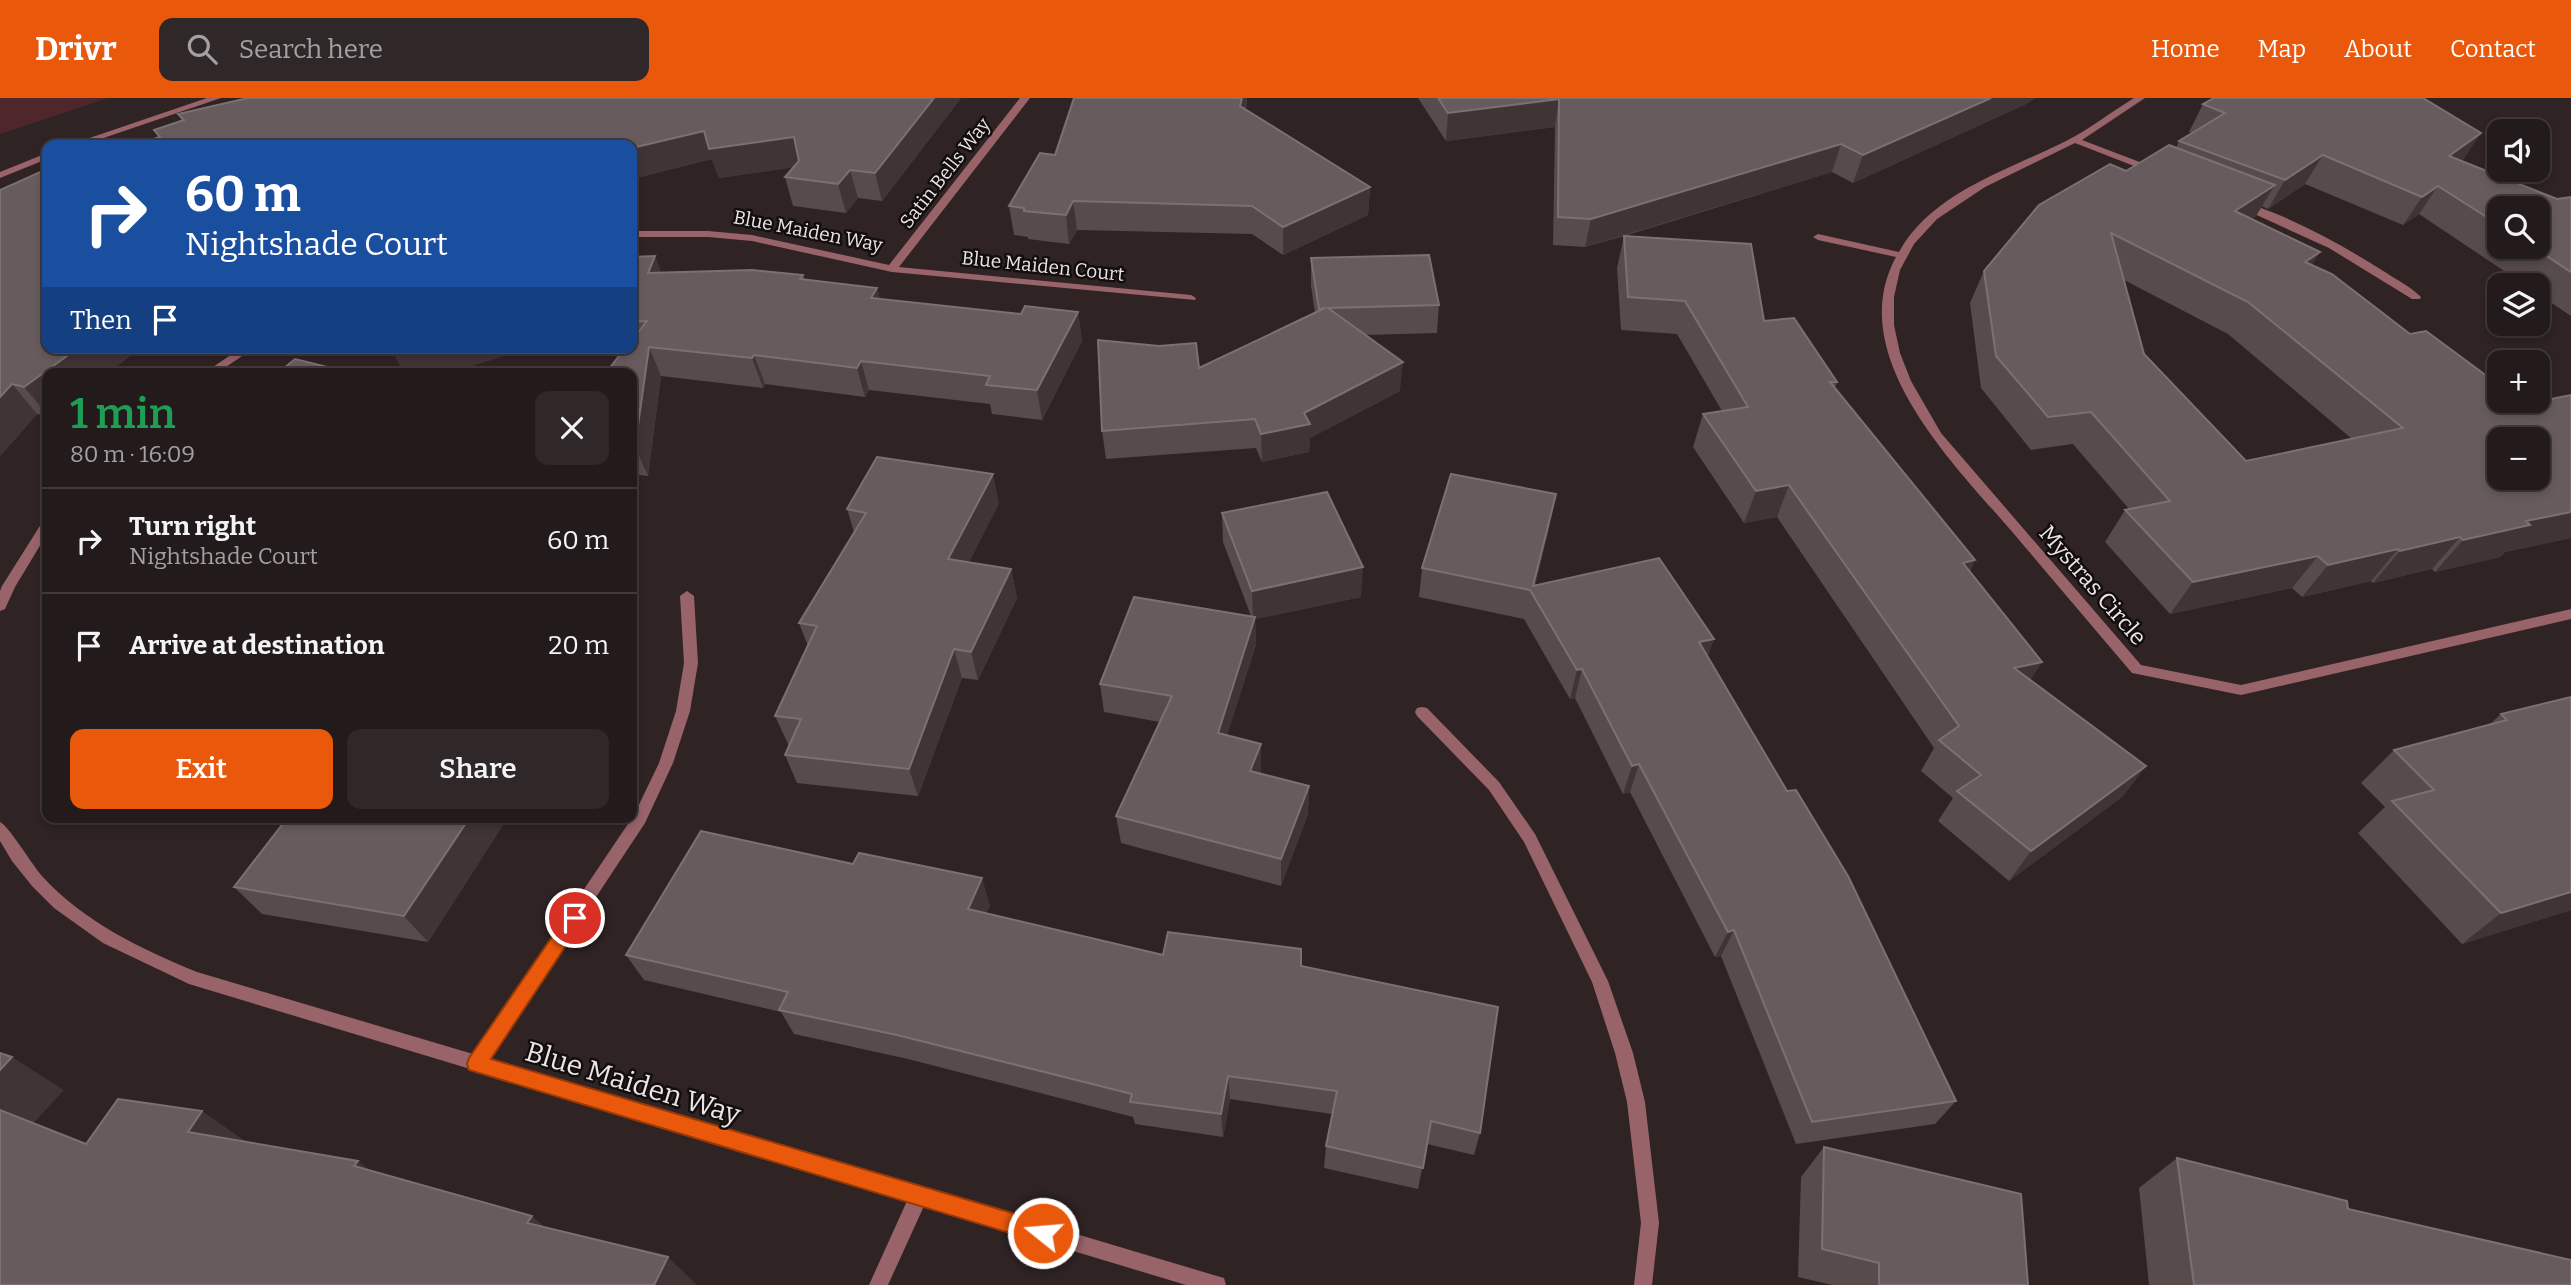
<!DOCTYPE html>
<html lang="en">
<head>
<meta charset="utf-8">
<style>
	:root { --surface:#231a1b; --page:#2f2728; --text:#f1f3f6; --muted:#a3a1a3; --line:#40383a; --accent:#ea580c }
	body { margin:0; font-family:Bitter,serif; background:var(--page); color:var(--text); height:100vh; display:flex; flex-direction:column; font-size:26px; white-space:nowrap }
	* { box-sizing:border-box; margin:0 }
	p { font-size:23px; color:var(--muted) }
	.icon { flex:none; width:38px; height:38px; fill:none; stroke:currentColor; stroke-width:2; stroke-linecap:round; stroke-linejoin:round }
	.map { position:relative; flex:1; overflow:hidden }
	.side { position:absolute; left:42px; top:270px; width:595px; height:455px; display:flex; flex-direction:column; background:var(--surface); border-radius:14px; box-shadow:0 4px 10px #0003,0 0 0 2px var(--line) }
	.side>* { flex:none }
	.hud { position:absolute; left:42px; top:42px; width:595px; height:214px; border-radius:14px; box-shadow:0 4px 10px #0003,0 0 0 2px var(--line); background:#1a4fa0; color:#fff; overflow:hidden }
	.fabs { position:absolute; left:2487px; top:21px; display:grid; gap:14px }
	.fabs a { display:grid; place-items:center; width:63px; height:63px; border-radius:14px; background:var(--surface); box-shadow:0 4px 10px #0003,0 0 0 2px var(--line); font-size:35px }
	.pin { position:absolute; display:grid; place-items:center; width:60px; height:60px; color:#fff; margin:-30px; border:4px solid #fff; border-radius:50%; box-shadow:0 2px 7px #0007 }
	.me { position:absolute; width:77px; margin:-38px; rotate:287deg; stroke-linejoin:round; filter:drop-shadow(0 0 5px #0008) }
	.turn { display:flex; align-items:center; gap:24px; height:147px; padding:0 28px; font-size:32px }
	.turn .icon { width:91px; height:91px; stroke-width:2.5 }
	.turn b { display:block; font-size:49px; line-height:60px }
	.then { display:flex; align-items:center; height:66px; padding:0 28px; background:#0003; gap:14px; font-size:26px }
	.round { display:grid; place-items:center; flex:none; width:74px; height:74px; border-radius:14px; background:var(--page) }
	.headline { display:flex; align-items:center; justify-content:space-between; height:119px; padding:0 28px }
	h1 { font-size:42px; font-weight:600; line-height:52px; color:#1e9e55 }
	.primary-button { display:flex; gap:14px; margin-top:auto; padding:14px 28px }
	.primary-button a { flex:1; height:80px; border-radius:14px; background:var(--accent); color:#fff; font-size:28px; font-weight:600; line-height:80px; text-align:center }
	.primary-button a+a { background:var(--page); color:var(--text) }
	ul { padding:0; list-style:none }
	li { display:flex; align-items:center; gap:21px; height:105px; padding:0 28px; border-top:2px solid var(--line) }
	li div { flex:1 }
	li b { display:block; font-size:26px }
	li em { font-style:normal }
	header { display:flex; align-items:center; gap:42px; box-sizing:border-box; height:98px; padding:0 35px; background:var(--accent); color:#fff }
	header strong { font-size:33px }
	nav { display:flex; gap:38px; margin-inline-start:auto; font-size:24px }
	.search { width:490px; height:63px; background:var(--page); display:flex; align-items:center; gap:18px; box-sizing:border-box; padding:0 24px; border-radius:14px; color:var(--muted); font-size:26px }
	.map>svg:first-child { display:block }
	.green { fill:#50262d }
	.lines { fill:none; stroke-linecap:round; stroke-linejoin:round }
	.minor { fill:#99636a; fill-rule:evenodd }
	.tertiary { fill:#99636a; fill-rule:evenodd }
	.wall { fill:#574b4c; fill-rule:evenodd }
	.shaded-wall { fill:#403435 }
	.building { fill:#675b5d; stroke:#7c7072; stroke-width:2; fill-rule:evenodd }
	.route { fill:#ea580c; stroke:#983908; stroke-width:2 }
	.labels { text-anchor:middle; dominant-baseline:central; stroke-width:5; stroke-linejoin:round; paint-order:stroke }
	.far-street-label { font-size:19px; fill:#ece4e5; stroke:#130e0e }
	.street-label { font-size:23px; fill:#ece4e5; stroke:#130e0e }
	.near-street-label { font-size:28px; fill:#ece4e5; stroke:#130e0e }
</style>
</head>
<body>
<header>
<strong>Drivr</strong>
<div class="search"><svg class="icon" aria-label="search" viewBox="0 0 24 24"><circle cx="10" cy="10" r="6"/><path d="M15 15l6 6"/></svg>Search here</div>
<nav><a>Home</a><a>Map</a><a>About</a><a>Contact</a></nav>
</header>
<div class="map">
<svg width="2571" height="1187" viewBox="0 0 2571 1187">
	<rect width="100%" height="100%" fill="#2f2324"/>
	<polygon class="green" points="0,0 108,0 0,36"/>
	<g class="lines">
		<g class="minor">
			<polygon points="1020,0 1030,0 899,169 1191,197 1196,200 1195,202 892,174 752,143 708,139 632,139 632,133 708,133 752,137 889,167"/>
			<path d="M2134 0H2145L2082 42 2158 71V75H2152L2075 45 1985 89 1937 121 1914 146 1900 172 1894 199V227L1900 255 1911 283 1941 335 2141 567 2241 587 2571 511V521L2241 597 2137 576 2132 575C2093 529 2053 482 2014 436 1956 368 1842 258 1896 159L1818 142 1813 139 1818 136 1899 154C1932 94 2009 72 2066 43 2090 31 2111 14 2134 0Z"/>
			<path d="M2243 104C2293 119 2342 147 2385 174 2397 182 2411 189 2421 199L2420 201H2412L2329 150 2239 109 2238 107Z"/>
			<polygon points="241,250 254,250 217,275 204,275"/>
			<polygon points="47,422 47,436 15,489 5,511 0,513 0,493 2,488 43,423"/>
			<path d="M687 493 694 498 698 565 690 613 673 665 645 725 489 961 1217 1178 1224 1180 1226 1187H1186L924 1108 888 1187H869L907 1103 189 886 103 845 54 810 32 788 12 763 0 743V724C8 727 33 768 42 778 84 824 141 851 197 874L473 956 634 717 659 665 676 613 684 565 680 498Z"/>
			<polygon points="1422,609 1427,610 1499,684 1535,736 1608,883 1633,955 1645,1004 1659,1125 1652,1187 1634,1187 1641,1125 1627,1004 1615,955 1592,884 1524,744 1489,692 1417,618 1415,614 1417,610"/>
		</g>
		<g class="tertiary">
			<polygon points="207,0 221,0 83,47 69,47"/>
			<polygon points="47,55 47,61 0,80 0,74"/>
		</g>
	</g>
	<g class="wall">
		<polygon points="961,0 882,103 858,100 846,115 793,108 785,79 794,69 719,80 712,61 632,81 632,47 159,39 154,32 182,23 178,16"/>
		<polygon points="1074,0 1247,0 1246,11 1370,89 1368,117 1283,157 1252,136 1077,132 1069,146 1028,141 1028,139 1014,137 1009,108 1055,57"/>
		<polygon points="1418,0 2035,0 2026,6 1853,85 1832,74 1624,138 1764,223 1837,284 1835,290 1975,462 1970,473 2031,582 2146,668 2122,699 2009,783 1938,723 1953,700 1921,673 1934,650 1777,419 1744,425 1693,349 1703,316 1722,313 1677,236 1621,232 1617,170 1624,138 1585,149 1553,147 1555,29 1446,43"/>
		<path d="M2203 6 2462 63 2557 101 2571 99V218L2538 196V187H2525L2419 116 2403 127 2305 86 2268 111 2262 108 2256 118 2252 121 2312 167 2410 236 2526 306 2571 297V440L2505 454 2500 459 2435 474 2432 471 2373 485 2371 483 2302 499 2292 490 2170 516 2105 444 2125 412 2129 411 2073 346 2031 352 1981 290 1970 205 1984 173 2126 73 2176 50 2179 43 2192 35 2189 34ZM2499 110 2538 149H2499ZM2124 182 2228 236 2352 341 2246 363 2144 256Z"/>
		<polygon points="47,71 47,250 140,250 108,275 47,275 47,318 37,316 0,358"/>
		<polygon points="632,159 661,175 803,177 805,181 877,190 880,201 1021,216 1078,214 1082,243 1042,322 992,316 990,306 869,292 865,299 765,286 763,290 661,278 648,378 632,376 632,275 623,254 574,255 571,250 632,250"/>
		<polygon points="1311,160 1439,207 1437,235 1365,237 1400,293 1310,340 1309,354 1262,364 1256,350 1106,361 1102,333 1199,270 1315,215 1311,188"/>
		<polygon points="999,405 969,464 1011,471 1017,500 978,582 962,580 918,698 797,685 785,657 789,647 788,646 775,618 808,548 799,525 854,434 847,411"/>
		<polygon points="1222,415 1361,499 1255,521 1256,547 1227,637 1261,673 1261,676 1309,688 1308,716 1281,788 1121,745 1116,718 1160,624 1104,614 1100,586 1251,518 1223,444"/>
		<polygon points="1550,426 1535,488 1714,541 1707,559 1956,1003 1935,1026 1796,1046 1721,858 1715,859 1630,694 1623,696 1575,600 1570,601 1524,521 1419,499 1422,470"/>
		<polygon points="2571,599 2571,812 2462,846 2358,735 2385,709 2361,685 2394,652 2490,626 2501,616"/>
		<polygon points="508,719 428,844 262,816 234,789"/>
		<polygon points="990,807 986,815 1163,857 1301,868 1480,1035 1474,1057 1427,1046 1418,1091 1324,1070 1326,1048 1332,1016 1230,1001 1223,1039 1135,1026 1133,1019 908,961 794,936 781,914 644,882 626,857"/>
		<polygon points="1824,1049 2028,1187 1832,1187 1798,1179 1801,1079"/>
		<polygon points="2177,1060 2348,1111 2571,1187 2149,1187 2139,1090"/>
	</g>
	<g class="shaded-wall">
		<polygon points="934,0 961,0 882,103 875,75"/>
		<polygon points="1242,0 1247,0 1241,35 1240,8"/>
		<polygon points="1991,0 2035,0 2026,6 1853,85 1863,57"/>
		<polygon points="1559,1 1555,29 1446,43 1448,15"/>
		<polygon points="704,33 794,39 802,68 719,80 712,61 632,81 632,50"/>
		<polygon points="2481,35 2462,64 2449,58"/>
		<polygon points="1841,46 1832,74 1585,149 1591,121"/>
		<polygon points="2323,57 2305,86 2268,111 2285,82"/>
		<polygon points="850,72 858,100 846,115 838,86"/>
		<polygon points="2275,87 2256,118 2217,145 2235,113"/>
		<polygon points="2438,88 2419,116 2403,127 2422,99"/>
		<polygon points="1370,89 1368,117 1283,157 1283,129"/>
		<polygon points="1073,103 1077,132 1069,146 1066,117"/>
		<polygon points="2320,154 2300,186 2305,164"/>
		<polygon points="655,158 666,187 648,175"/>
		<polygon points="877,190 885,219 871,200"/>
		<polygon points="1078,214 1082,243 1042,322 1037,292"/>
		<polygon points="649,249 661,278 648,378 635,349"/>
		<polygon points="78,250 140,250 108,275 47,275 47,316 24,289"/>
		<polygon points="418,250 508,250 511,256 450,275 404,275 394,257"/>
		<polygon points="754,257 765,286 763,290 752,260"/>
		<polygon points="861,263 869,292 865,299 857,270"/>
		<polygon points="1403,264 1400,293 1310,340 1309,354 1262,364 1261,336"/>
		<polygon points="12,286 37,316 0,358 0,299"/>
		<polygon points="993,376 999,405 956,490 948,461"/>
		<polygon points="1789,387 1777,419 1744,425 1756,393"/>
		<polygon points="1556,396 1550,426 1533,497 1532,495"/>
		<polygon points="2571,414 2571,440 2505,454 2500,459 2435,474 2463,442 2526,423"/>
		<polygon points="2460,439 2432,471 2373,485 2400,453"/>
		<polygon points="2398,451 2371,483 2302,499 2328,467"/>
		<polygon points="2318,458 2292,490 2170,516 2193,484"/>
		<polygon points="1975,462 1958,495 1963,465"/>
		<polygon points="1363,469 1361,499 1255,521 1256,547 1219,663 1218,635 1253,522 1252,493"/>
		<polygon points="1011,471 1017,500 978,582 971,554"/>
		<polygon points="1714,541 1704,569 1699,544"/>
		<polygon points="954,551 962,580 918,698 909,671"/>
		<polygon points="2042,564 2022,596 2014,570"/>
		<polygon points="1582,571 1575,600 1570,601 1577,572"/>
		<polygon points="1261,646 1261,673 1251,701 1250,673"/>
		<polygon points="1639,666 1630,694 1623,696 1632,668"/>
		<polygon points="2146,668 2122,699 2009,783 2031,753"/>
		<polygon points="1309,688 1308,716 1281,788 1281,761"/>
		<polygon points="470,719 508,719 428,844 404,818"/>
		<polygon points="982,780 990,807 977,837 968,811"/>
		<polygon points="2571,794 2571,812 2462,846 2501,815"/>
		<polygon points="1734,832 1721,858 1715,859 1728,834"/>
		<polygon points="12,959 64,992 26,1033 0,1017 0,972"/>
		<polygon points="1228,978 1230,1001 1223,1039 1221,1016"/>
		<polygon points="202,1013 248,1045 188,1034"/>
		<polygon points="358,1063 397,1093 354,1068"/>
		<polygon points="532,1118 565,1147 527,1125"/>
		<polygon points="668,1159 696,1186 696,1187 654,1187"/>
	</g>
	<g class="building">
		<polygon points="248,0 934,0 875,75 850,72 838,86 785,79 799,63 794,39 709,51 704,33 632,50 632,47 134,47 160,39 154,32 184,22 178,16"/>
		<polygon points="1074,0 1242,0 1240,8 1370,89 1283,129 1252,108 1073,103 1066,117 1024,113 1024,110 1009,108 1040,55 1055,57"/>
		<polygon points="1438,0 1991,0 1863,57 1841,46 1591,121 1558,119 1559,1 1448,15"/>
		<polygon points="2214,0 2423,0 2481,35 2449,58 2557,101 2571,99 2571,174 2533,149 2538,149 2538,110 2499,110 2499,127 2438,88 2422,99 2323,57 2285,82 2179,43 2225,15 2203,6"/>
		<path d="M2169 47 2275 87 2235 113 2320 154 2305 164 2332 176 2410 236 2426 233 2499 287V303H2521L2526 306 2571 297V414L2526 423 2530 427 2463 442 2460 439 2400 453 2398 451 2328 467 2318 458 2193 484 2125 412 2170 403 2091 314 2048 319 1996 258 1984 173 2039 107 2110 66 2126 73ZM2111 135 2248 204 2403 330 2246 363 2144 256ZM2499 341H2538V380H2499Z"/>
		<polygon points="47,71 47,250 78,250 24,289 12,286 0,299 0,92"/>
		<polygon points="1624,138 1751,146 1764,223 1794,220 1837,284 1830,284 1975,462 1963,465 2042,564 2014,570 2146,668 2031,753 1957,693 1981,677 1939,642 1959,628 1789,387 1756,393 1703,316 1748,309 1685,203 1628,199"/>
		<polygon points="1429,157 1439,207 1328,210 1403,264 1304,315 1310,326 1261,336 1255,321 1102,333 1098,242 1159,248 1196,245 1199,270 1325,210 1319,211 1311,160"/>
		<polygon points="655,158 648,175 752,172 803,177 800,181 877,190 871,200 1021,216 1025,208 1078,214 1037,292 986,287 990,278 861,263 857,270 754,257 752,260 649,249 635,349 632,348 632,275 606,275 625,250 632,250 632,242 647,223 632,224 632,159"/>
		<polygon points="392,250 418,250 394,257"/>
		<polygon points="295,261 351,275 278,275"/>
		<polygon points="240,271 255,275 235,275"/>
		<polygon points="877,359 993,376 948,461 1011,471 971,554 954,551 909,671 785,657 801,621 775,618 817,528 799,525 866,415 847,411"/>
		<polygon points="1451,376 1556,396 1533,488 1659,460 1714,541 1699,544 1787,693 1796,692 1848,778 1956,1003 1812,1024 1734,832 1728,834 1639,666 1632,668 1582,571 1577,572 1530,492 1422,470"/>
		<polygon points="1327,394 1363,469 1252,493 1222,415"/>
		<polygon points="1134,499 1255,519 1218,635 1261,646 1250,673 1309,688 1281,761 1116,718 1172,598 1100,586"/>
		<polygon points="2571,599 2571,794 2501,815 2392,703 2434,692 2394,652 2507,622 2501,616"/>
		<polygon points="288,719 470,719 404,818 234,789"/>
		<polygon points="701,733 853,766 859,755 982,780 968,811 1163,857 1168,834 1301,851 1301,868 1498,909 1480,1035 1431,1023 1423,1070 1326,1048 1337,993 1228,978 1221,1016 1130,1004 1132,996 897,937 779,912 788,894 626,857"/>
		<polygon points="0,955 12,959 0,972"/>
		<polygon points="118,1001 202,1013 188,1034 358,1063 354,1068 532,1118 527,1125 668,1159 654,1187 0,1187 0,1012 86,1046"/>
		<polygon points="1824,1049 2021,1096 2028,1187 1879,1187 1879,1165 1822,1151"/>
		<polygon points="2177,1060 2347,1103 2348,1111 2571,1162 2571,1187 2194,1187"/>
	</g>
	<polygon class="route" points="575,812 581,814 584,820 581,825 491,961 1043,1124 1051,1127 1054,1135 1051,1142 1043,1145 469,972 467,966 469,960 569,814"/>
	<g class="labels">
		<g class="far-street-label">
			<text transform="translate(945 75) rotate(-52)">Satin Bells Way</text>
			<text transform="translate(808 133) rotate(11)">Blue Maiden Way</text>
			<text transform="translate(1043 168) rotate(6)">Blue Maiden Court</text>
		</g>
		<g class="street-label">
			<text transform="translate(2093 487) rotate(49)">Mystras Circle</text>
		</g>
		<g class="near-street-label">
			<text transform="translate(633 985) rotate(17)">Blue Maiden Way</text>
		</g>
	</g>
</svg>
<div class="fabs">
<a><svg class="icon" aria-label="sound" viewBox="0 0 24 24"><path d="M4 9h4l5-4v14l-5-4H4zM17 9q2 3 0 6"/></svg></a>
<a><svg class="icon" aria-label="search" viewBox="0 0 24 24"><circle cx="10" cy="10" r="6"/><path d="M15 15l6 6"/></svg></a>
<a><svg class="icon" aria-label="layers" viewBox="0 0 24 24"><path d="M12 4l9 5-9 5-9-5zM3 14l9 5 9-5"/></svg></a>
<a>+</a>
<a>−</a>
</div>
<div class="pin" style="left:575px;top:820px;background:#d93025"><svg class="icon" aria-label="arrive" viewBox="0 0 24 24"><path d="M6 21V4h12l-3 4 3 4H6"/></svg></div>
<svg class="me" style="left:1043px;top:1135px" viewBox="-20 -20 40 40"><circle r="17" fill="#ea580c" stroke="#fff" stroke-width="3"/><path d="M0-11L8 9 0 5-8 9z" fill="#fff"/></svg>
<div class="hud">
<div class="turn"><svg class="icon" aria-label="right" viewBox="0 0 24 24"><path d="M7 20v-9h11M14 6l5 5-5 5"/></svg><div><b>60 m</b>Nightshade Court</div></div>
<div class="then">Then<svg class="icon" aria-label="arrive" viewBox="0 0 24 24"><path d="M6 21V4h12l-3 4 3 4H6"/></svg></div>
</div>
<section class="side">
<div class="headline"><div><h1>1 min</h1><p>80 m · 16:09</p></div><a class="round"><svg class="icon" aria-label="close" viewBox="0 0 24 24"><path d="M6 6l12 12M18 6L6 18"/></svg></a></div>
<ul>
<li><svg class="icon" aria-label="right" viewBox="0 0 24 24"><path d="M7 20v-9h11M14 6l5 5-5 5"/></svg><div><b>Turn right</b><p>Nightshade Court</p></div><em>60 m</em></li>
<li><svg class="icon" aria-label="arrive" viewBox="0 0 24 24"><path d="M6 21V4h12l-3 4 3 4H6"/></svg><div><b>Arrive at destination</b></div><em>20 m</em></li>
</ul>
<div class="primary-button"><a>Exit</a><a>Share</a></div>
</section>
</div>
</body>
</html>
